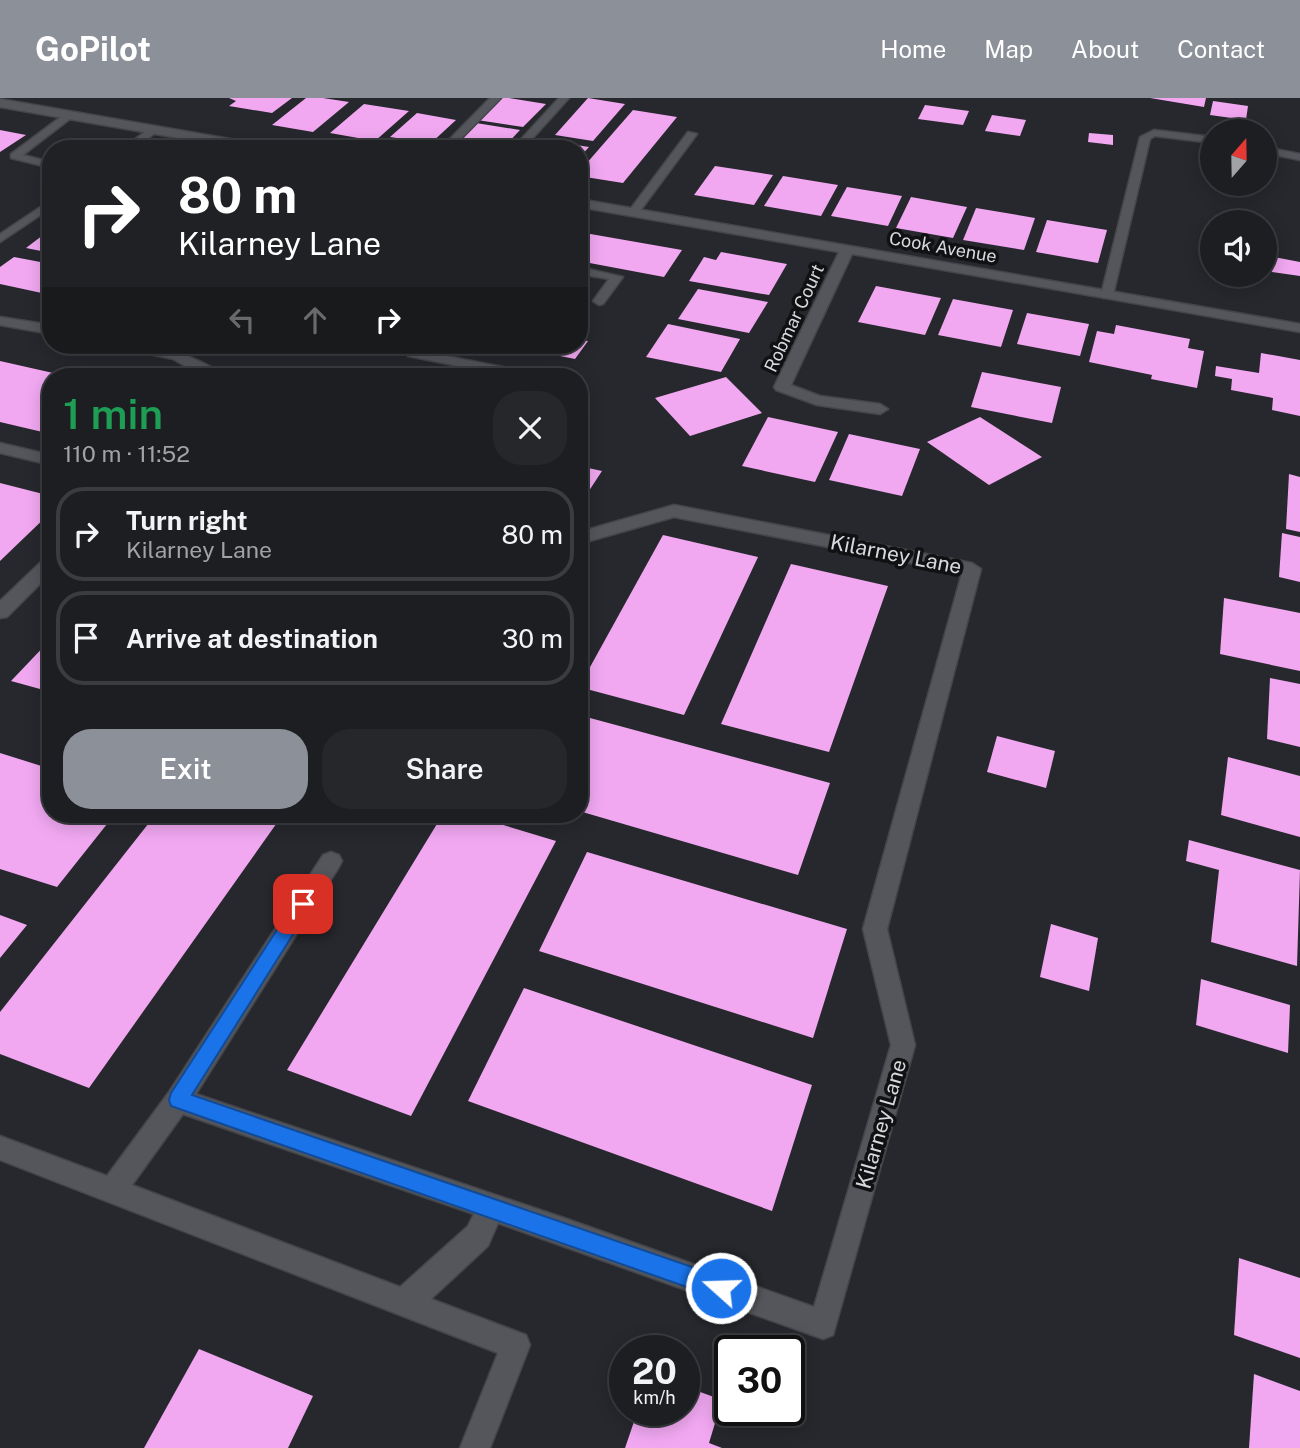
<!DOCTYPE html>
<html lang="en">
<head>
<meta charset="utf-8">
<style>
	:root { --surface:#1c1e22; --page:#25272a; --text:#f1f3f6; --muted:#a0a2a5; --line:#3a3c40; --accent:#8c9099 }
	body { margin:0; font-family:"Public Sans",sans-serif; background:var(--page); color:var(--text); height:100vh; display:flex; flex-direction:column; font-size:26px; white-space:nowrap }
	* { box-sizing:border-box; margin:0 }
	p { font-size:23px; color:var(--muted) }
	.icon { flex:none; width:38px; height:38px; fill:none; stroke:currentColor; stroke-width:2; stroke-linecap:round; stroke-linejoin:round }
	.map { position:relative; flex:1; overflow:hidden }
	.panel { position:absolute; left:42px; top:270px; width:546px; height:455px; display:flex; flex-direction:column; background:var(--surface); border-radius:28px; box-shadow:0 4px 18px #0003,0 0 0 2px var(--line) }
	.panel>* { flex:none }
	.top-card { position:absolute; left:42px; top:42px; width:546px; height:214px; border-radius:28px; box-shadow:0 4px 18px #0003,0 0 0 2px var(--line); background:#202124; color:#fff; overflow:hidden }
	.needle { width:46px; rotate:20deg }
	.tools { position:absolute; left:1200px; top:21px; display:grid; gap:14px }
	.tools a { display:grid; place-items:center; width:77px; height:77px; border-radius:50%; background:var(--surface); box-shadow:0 4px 18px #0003,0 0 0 2px var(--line); font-size:35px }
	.speed { position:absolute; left:609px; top:1237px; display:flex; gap:14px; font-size:35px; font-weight:700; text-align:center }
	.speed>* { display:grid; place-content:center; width:91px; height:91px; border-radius:50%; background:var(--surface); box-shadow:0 4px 18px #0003,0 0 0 2px var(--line); line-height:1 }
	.speed small { font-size:18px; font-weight:400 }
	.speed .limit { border:4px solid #111; border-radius:10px; background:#fff; color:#111 }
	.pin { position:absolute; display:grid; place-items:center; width:60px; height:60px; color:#fff; margin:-30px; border-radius:14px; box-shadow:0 4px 10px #0006 }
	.me { position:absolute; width:77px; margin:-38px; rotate:290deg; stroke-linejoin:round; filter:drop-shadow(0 0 5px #0008) }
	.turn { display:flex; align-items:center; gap:24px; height:147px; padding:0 21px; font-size:32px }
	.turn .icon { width:91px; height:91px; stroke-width:2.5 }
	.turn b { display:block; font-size:49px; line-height:60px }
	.lanes { display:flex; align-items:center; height:66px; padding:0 21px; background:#0003; justify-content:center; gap:35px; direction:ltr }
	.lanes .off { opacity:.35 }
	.round { display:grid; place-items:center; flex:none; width:74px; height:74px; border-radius:28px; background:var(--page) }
	.head { display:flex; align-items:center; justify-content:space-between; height:119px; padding:0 21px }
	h1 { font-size:42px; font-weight:600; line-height:52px; color:#1e9e55 }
	.cta { display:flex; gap:14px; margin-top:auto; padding:14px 21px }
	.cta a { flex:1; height:80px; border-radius:28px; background:var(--accent); color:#fff; font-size:28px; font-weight:600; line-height:80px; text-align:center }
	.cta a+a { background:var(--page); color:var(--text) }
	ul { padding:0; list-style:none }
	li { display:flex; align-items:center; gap:21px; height:94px; margin:0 14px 10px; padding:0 7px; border:4px solid var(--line); border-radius:28px }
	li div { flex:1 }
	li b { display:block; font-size:26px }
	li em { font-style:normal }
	header { display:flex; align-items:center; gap:42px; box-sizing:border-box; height:98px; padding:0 35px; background:var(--accent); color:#fff }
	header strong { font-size:33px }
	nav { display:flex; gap:38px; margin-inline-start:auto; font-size:24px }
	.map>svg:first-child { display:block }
	.building { fill:#f1a8f1 }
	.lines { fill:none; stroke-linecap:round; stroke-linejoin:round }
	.lane-casing { stroke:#434549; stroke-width:3 }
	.street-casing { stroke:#434549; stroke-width:3 }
	.lane { fill:#54565c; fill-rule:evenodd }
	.street { fill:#54565c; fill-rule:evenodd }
	.route { fill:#1a73e8; stroke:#114b97; stroke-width:2 }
	.labels { text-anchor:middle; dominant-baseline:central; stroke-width:7; stroke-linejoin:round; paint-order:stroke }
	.far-street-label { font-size:18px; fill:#d7d9dc; stroke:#101113 }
	.street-label { font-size:21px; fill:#d7d9dc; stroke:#101113 }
</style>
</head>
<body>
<header>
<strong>GoPilot</strong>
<nav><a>Home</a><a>Map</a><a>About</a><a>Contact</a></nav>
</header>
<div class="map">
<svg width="1300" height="1350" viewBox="0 0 1300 1350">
	<rect width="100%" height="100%" fill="#26282d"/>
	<g class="building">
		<polygon points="229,0 292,0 272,15 229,8 236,3"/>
		<polygon points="306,0 323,0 349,4 313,34 272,27"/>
		<polygon points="499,0 509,0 546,6 523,29 477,22"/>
		<polygon points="588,0 625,6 593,43 555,37"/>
		<polygon points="1150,0 1206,0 1204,9"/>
		<polygon points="1213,3 1248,8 1246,22 1210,17"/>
		<polygon points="364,6 409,13 375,43 330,35"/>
		<polygon points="925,7 969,13 963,27 918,21"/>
		<polygon points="633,12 677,19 623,85 579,78 579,74"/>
		<polygon points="417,15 456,22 430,46 437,47 433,51 416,51 423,44 390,39"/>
		<polygon points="992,17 1026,22 1020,38 985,33"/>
		<polygon points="476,25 520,32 502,51 449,51"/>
		<polygon points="0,32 26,37 0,54"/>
		<polygon points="1089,35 1113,37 1113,47 1088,44"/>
		<polygon points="539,41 589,49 579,60 579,51 530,51"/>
		<polygon points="715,68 773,77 754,107 694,97"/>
		<polygon points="783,78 838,87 821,118 764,108"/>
		<polygon points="847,89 902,98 888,128 831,118"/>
		<polygon points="911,99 967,109 953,140 896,130"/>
		<polygon points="976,110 1035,120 1024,152 963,142"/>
		<polygon points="1047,122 1107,132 1098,165 1036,154"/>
		<polygon points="51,131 51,155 26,150"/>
		<polygon points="579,134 682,152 664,179 579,163"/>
		<polygon points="721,154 787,166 769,197 689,183 704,159 716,162"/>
		<polygon points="14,159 51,166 51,197 0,186 0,169"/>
		<polygon points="1274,159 1300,164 1300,178 1272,174"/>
		<polygon points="876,188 941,200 925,237 858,224"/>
		<polygon points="698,191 768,204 749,235 678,221"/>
		<polygon points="953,201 1013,212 1001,249 938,237"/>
		<polygon points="1027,215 1089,226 1080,258 1017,246"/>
		<polygon points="668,226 740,241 721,274 646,259"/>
		<polygon points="1116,227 1190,241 1188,250 1204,253 1197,290 1151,281 1152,277 1089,264 1097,233 1114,236"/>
		<polygon points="579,242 588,243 575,261 510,248 579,247"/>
		<polygon points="1261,255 1300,262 1300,318 1272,312 1273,300 1231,292 1232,281 1215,278 1216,268 1259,275"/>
		<polygon points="0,263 62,277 51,278 51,336 0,324"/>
		<polygon points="982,274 1061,289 1052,325 971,309"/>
		<polygon points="726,279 762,315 690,338 655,300"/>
		<polygon points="768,319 838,334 815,384 742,368"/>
		<polygon points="980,319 1042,359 989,387 927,344"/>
		<polygon points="849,336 920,351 902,398 829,382"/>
		<polygon points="579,368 602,373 579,408"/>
		<polygon points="1289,376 1300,379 1300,434 1286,431"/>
		<polygon points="0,385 51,398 51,414 0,463"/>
		<polygon points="1282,435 1300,439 1300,484 1279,479"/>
		<polygon points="663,437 758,459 684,617 579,589"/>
		<polygon points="791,466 888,488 829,654 721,626"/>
		<polygon points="1224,500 1300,515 1300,573 1220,556"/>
		<polygon points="51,541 51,594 11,583"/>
		<polygon points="1270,580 1300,586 1300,649 1267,641"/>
		<polygon points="579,617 830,685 798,777 579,713"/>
		<polygon points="997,638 1055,653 1046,690 987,674"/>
		<polygon points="0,655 51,671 51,716 115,716 57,789 0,771"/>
		<polygon points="1228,659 1300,678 1300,739 1221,717"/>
		<polygon points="156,716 261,716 279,722 89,990 0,956 0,914"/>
		<polygon points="443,716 467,716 556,743 411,1018 287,972"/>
		<polygon points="1189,742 1300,772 1297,868 1211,844 1219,772 1186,763"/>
		<polygon points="587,754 847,831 813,940 539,853"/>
		<polygon points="0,817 27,827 0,860"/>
		<polygon points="1051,826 1098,840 1089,893 1040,879"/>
		<polygon points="1201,881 1290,907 1288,955 1196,927"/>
		<polygon points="524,890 812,987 772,1113 468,1003"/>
		<polygon points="1239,1160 1300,1180 1300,1260 1234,1237"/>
		<polygon points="199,1251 313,1298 288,1350 144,1350"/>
		<polygon points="1254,1276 1300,1293 1300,1350 1249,1350"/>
		<polygon points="684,1288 722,1302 709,1345 722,1350 625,1350 638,1312 684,1312"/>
	</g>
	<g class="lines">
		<defs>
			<g id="lane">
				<polygon points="490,0 501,0 451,51 440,51"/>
				<polygon points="559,0 569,0 523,51 512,51"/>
				<polygon points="66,15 75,17 23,57 51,64 51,70 11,60 11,56"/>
				<polygon points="150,30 159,32 134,51 122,51"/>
				<polygon points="1154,32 1213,39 1213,45 1155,38 1150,41 1113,197 1103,200 1101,197 1140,39"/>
				<polygon points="688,34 697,36 637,117 629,117 629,113"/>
				<polygon points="1265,49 1300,56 1300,62 1265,55"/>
				<polygon points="51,102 51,110 0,144 0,136"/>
				<polygon points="579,169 623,179 603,206 599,207 593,203 609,181 579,176"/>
				<polygon points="412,247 425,247 421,253 522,273 528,277 509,278 408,258 406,255"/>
			</g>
			<g id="street">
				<polygon points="0,1 264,47 270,51 241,51 0,9"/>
				<polygon points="579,101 1300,226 1300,234 852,156 791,287 820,298 880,306 888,311 880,316 817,307 776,292 774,289 839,154 579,109"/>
				<polygon points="0,219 51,227 51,236 0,227"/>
				<path d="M118 247C157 245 181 253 215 271L218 278H202L173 261 121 250Z"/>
				<polygon points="0,345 51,357 51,367 0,355"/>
				<path d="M674 407 972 465 981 471 887 831 915 947 833 1237 823 1241 498 1125 488 1148 431 1201 526 1237 530 1247 490 1350H460L498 1255 0 1062V1038L107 1078 169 994 323 757 331 754 339 757 342 763 339 769 196 996 567 1121 814 1209 891 947 863 831 962 475 674 419 579 446V434ZM183 1016 474 1116 468 1128 400 1189 132 1087Z"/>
				<polygon points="51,458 51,475 7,519 0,520 0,503 45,460"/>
			</g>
		</defs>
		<use href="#lane" class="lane-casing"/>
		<use href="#street" class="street-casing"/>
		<use href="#lane" class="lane"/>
		<use href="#street" class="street"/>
	</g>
	<polygon class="route" points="303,799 309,801 312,806 309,811 192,997 721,1179 728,1182 731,1190 728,1198 721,1201 171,1008 169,1002 171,995 297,801"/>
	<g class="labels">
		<g class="far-street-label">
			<text transform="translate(943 149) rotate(10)">Cook Avenue</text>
			<text transform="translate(794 220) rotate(-65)">Robmar Court</text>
		</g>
		<g class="street-label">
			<text transform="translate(896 456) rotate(11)">Kilarney Lane</text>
			<text transform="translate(881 1026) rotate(-74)">Kilarney Lane</text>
		</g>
	</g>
</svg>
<div class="tools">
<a><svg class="needle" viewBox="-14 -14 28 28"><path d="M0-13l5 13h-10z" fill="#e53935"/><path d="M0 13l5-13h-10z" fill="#a0a2a5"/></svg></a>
<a><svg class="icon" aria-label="sound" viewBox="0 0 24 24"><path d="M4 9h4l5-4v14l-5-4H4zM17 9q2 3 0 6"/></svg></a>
</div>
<div class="speed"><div>20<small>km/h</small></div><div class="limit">30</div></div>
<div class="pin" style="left:303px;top:806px;background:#d93025"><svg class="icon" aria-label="arrive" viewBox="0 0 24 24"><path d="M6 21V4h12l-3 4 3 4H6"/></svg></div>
<svg class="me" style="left:721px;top:1190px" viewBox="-20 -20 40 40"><circle r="17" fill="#1a73e8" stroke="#fff" stroke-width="3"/><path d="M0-11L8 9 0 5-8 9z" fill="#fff"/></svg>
<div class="top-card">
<div class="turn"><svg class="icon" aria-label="right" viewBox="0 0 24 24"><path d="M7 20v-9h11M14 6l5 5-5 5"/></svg><div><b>80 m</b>Kilarney Lane</div></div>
<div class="lanes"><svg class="icon off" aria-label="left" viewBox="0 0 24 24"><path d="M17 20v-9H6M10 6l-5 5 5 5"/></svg><svg class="icon off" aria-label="ahead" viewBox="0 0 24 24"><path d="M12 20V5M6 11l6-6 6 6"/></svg><svg class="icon" aria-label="right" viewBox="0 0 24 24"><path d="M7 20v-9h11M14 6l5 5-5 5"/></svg></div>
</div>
<section class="panel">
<div class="head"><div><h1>1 min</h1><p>110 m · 11:52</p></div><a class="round"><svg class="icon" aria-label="close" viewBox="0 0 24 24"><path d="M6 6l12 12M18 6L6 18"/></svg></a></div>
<ul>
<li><svg class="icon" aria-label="right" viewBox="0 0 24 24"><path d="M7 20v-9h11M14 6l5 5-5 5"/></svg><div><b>Turn right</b><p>Kilarney Lane</p></div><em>80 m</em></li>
<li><svg class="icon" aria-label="arrive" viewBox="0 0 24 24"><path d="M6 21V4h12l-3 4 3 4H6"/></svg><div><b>Arrive at destination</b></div><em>30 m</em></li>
</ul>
<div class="cta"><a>Exit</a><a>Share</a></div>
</section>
</div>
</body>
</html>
